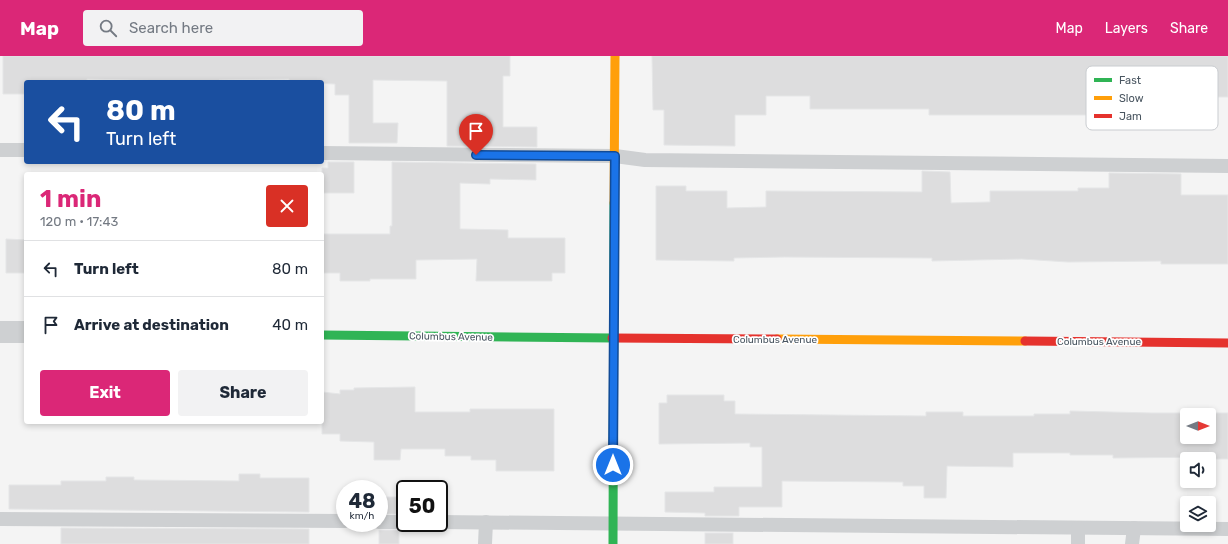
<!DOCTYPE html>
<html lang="en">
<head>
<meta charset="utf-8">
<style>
	:root { --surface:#fff; --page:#f2f2f3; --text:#1f2937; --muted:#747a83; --line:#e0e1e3; --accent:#db2777 }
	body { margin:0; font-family:Rubik,sans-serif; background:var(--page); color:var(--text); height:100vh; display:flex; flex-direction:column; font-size:15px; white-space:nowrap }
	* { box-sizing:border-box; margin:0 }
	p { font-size:13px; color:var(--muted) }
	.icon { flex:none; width:22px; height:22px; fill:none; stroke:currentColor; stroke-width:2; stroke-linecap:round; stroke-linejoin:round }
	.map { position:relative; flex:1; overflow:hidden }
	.panel { position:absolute; left:24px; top:116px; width:300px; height:252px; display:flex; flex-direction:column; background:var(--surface); border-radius:4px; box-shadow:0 2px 6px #0003 }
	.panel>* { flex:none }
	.top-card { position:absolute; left:24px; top:24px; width:300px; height:84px; border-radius:4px; box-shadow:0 2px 6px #0003; background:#1a4fa0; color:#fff; overflow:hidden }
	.needle { width:26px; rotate:90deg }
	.buttons { position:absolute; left:1180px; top:352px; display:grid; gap:8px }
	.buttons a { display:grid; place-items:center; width:36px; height:36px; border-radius:4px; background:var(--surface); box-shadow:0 2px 6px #0003; font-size:20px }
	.speed { position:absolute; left:336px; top:424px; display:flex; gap:8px; font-size:20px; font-weight:700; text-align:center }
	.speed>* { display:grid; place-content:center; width:52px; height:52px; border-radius:50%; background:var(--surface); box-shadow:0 2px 6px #0003; line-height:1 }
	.speed small { font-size:10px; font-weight:400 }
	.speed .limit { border:2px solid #111; border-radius:6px; background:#fff; color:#111 }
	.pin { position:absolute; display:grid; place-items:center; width:34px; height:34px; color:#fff; margin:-41px -17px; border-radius:50% 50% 50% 0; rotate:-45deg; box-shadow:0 0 4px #0007 }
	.pin .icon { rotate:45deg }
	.me { position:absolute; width:44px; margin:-22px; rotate:0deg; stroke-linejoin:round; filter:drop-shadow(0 0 3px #0008) }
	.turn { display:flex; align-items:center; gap:14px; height:84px; padding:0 16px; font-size:18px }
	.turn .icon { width:52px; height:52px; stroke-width:2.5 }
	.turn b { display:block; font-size:28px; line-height:34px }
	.round { display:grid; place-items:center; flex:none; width:42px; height:42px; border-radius:4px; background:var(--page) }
	.summary { display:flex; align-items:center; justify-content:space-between; height:68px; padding:0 16px }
	h1 { font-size:24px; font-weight:700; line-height:30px; color:var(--accent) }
	.cta { display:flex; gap:8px; margin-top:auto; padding:8px 16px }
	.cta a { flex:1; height:46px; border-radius:4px; background:var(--accent); color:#fff; font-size:16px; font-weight:700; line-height:46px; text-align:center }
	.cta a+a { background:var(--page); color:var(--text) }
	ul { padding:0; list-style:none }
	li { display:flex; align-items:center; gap:12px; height:56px; padding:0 16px; border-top:1px solid var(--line) }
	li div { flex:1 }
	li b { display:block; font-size:15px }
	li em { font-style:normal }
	header { display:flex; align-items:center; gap:24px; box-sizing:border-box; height:56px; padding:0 20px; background:var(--accent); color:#fff }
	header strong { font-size:19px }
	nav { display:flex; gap:22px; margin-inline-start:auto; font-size:14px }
	.search { width:280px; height:36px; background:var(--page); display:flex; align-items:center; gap:10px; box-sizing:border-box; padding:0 14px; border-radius:4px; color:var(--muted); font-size:15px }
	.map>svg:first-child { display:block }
	.building { fill:#ddddde; stroke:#e5e6e7; fill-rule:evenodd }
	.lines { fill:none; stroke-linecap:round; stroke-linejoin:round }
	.lane { stroke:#ced0d2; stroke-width:14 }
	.street { stroke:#ced0d2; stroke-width:22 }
	.fast { stroke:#30b455; stroke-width:9 }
	.slow { stroke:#ff9f0a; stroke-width:9 }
	.jam { stroke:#e5322d; stroke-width:9 }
	.route-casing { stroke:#114b97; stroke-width:10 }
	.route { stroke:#1a73e8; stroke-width:7 }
	.labels { text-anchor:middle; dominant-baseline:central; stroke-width:3.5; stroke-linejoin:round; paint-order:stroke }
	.street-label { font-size:10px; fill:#4a5661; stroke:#fff }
	.key { fill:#fff; stroke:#c9ccd0; stroke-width:1 }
	.key-label { font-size:11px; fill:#4a5661 }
</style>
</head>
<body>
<header>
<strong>Map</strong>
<div class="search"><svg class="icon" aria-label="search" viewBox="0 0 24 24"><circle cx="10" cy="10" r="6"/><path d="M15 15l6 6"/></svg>Search here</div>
<nav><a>Map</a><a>Layers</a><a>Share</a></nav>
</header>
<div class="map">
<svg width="1228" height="488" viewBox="0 0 1228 488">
	<rect width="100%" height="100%" fill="#f4f4f4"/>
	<g class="building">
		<polygon points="3,0 510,0 510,20 503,20 503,71 537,71 537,91 447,90 447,25 373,24 373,67 398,67 397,87 349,87 349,39 335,39 335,28 289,26 289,23 219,24 219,26 87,23 87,26 26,26 26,38 3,38"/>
		<polygon points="652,0 1228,0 1228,41 1199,41 1198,61 1107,59 1107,64 1088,64 1088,59 929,59 929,53 810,53 810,40 766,40 766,59 735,59 735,90 664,89 664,54 653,54"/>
		<polygon points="328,106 354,106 354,137 322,137 322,112 328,112"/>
		<polygon points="392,106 536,108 536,124 490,123 490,128 460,127 460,173 508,174 508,182 565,182 565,217 552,217 552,225 476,225 477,203 416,204 416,223 370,223 370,225 340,225 340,217 322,217 322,178 390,178 390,170 392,170"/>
		<polygon points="922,115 950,116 951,147 990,146 990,135 1078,135 1078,132 1109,132 1109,117 1181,118 1181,139 1228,139 1228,208 1161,208 1161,205 1068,206 1022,203 932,205 932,202 785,201 734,202 734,205 656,204 656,130 686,130 686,135 727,135 727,152 766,151 766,135 922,136"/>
		<polygon points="6,183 26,184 26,217 6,217"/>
		<polygon points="415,331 415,356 470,356 470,353 554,353 554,415 496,415 496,404 471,404 471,400 445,400 445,393 401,393 400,404 374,404 374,386 340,385 340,378 322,378 322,336 340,338 340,334 354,334 354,332"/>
		<path d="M667 339H724V345H735V358L926 360V356H963V360H1034V358H1070V355L1151 357H1228V403H1207V401L1113 402V399H1070V397H1013V411L947 410 946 442H924V430H903V426L782 425V451H739V460H705V457L665 456V436H714V431H762V391H750V387L659 388V347H667ZM1187 359H1209V381H1187Z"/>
		<polygon points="239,418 260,418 260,422 309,422 309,456 9,453 9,429 61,429 61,425 106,425 106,421 134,421 134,424 239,425"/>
		<rect x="379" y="441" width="21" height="17"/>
		<polygon points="61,472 309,473 309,488 61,488"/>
		<rect x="379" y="474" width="20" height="14"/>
		<rect x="705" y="477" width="28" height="11"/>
	</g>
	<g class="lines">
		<g class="lane">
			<polyline points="0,94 26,94"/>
			<polyline points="322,97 615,100 645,104 1228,110"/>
			<polyline points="0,463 345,465"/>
			<polyline points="379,466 405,466"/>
			<polyline points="439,466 1228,473"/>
			<polyline points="485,488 486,466"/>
			<polyline points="1078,488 1078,472"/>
			<polyline points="1132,488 1134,472"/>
		</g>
		<polyline class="street" points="0,276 26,276"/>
		<g class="fast">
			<polyline points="322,279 612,282"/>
			<polyline points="613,488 614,147"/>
		</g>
		<g class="slow">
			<polyline points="614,147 615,0"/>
			<polyline points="777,283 1025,285"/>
		</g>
		<g class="jam">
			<polyline points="612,282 777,283"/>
			<polyline points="1025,285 1228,287"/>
		</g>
	</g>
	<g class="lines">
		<defs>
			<polyline id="route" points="476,99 615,100 613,409"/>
		</defs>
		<use href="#route" class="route-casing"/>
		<use href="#route" class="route"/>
	</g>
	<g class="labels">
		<g class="street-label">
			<text transform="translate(451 281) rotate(1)">Columbus Avenue</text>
			<text x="775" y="284">Columbus Avenue</text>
			<text x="1099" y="286">Columbus Avenue</text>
		</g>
	</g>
	<rect x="1086" y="10" width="132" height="64" rx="6" class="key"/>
	<rect x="1094" y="22" width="18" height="4" fill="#30b455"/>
	<rect x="1094" y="40" width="18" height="4" fill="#ff9f0a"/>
	<rect x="1094" y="58" width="18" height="4" fill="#e5322d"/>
	<g class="key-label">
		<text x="1119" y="28">Fast</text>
		<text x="1119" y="46">Slow</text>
		<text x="1119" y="64">Jam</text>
	</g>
</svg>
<div class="buttons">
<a><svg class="needle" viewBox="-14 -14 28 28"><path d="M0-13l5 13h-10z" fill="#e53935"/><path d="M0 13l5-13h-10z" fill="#747a83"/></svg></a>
<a><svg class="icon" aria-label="sound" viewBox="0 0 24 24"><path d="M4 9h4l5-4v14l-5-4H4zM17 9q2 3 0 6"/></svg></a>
<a><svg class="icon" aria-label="layers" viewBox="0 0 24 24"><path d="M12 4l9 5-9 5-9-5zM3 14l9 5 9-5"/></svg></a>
</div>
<div class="speed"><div>48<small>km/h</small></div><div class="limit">50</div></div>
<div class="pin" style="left:476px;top:99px;background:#d93025"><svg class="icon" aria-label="arrive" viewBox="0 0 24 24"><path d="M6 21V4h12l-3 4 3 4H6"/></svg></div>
<svg class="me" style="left:613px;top:409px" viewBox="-20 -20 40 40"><circle r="17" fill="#1a73e8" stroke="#fff" stroke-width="3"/><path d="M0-11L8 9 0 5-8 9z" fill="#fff"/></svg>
<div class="top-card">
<div class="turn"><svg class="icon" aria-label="left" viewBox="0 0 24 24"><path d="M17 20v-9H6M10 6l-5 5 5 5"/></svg><div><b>80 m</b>Turn left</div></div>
</div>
<section class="panel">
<div class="summary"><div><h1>1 min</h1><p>120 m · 17:43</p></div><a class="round" style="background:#d93025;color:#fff"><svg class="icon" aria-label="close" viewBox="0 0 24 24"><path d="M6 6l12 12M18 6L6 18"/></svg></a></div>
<ul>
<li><svg class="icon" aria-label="left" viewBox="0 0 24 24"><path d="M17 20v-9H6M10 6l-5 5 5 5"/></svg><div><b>Turn left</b></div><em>80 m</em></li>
<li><svg class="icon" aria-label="arrive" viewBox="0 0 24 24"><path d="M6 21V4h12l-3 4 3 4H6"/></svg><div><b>Arrive at destination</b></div><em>40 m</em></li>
</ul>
<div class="cta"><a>Exit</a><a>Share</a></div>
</section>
</div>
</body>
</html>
